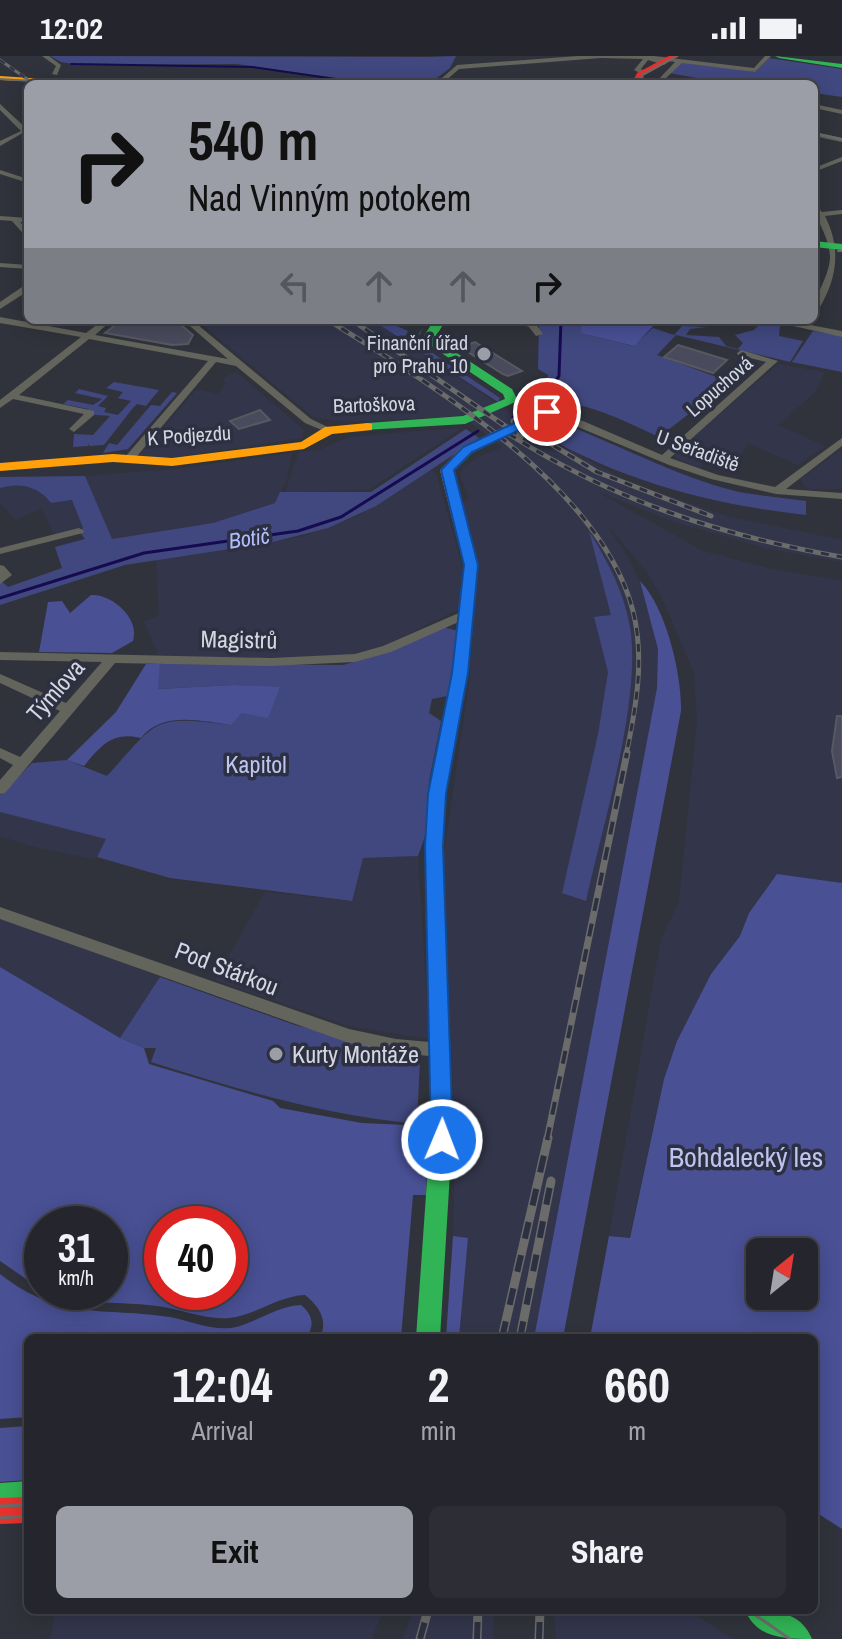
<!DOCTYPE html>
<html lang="en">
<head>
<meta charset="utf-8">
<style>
	:root { --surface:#25262d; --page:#2d2e35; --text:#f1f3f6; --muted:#a3a5aa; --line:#424349; --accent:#9b9ea7 }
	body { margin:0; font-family:"Archivo Narrow",sans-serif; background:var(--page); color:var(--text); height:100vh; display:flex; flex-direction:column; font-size:30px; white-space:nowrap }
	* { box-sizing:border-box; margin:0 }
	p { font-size:26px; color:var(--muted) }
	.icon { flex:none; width:44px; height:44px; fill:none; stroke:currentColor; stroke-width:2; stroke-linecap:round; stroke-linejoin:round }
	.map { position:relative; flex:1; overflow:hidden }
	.details { position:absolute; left:24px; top:1278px; width:794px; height:280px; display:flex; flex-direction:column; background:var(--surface); border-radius:12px; box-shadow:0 4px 20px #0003,0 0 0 2px var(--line) }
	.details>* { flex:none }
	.top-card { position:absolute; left:24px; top:24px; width:794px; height:244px; border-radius:12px; box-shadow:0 4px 20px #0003,0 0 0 2px var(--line); background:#9b9ea7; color:#111; overflow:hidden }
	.needle { width:52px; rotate:30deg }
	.tools { position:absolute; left:746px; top:1182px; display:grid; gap:16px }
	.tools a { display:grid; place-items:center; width:72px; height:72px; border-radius:12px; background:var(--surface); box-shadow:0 4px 20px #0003,0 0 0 2px var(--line); font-size:40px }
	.speed { position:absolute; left:24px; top:1150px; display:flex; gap:16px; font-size:40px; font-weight:700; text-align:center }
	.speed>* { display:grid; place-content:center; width:104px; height:104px; border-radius:50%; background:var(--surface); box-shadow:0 4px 20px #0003,0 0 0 2px var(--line); line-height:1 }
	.speed small { font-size:20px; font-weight:400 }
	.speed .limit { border:12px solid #d22; background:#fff; color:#111 }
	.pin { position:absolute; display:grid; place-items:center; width:68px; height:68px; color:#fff; margin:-34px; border:4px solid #fff; border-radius:50%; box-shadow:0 2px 8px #0007 }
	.me { position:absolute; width:88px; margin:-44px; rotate:1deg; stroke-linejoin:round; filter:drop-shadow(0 0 6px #0008) }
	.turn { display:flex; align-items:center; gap:28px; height:168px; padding:0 32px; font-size:36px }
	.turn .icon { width:104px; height:104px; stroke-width:2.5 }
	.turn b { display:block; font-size:56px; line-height:68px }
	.lanes { display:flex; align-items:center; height:76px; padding:0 32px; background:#0003; justify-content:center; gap:40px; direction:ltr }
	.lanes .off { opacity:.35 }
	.eta { display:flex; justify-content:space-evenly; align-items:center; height:136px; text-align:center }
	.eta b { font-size:48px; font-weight:700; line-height:56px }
	.cta { display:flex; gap:16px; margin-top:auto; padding:16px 32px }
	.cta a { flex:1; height:92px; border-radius:12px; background:var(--accent); color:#111; font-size:32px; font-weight:700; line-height:92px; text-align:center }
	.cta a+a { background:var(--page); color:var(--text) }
	.status { display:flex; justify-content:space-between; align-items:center; height:56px; padding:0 40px; background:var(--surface); direction:ltr }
	.status svg { height:22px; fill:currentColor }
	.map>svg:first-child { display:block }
	.built { fill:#33364b; fill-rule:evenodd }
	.green { fill:#41487f }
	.forest { fill:#495094; fill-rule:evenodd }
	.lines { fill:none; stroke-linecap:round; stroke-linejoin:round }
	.stream-far1 { stroke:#160b51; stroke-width:2 }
	.stream { stroke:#160b51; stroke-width:3 }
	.building { fill:#494a5c; stroke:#575960; stroke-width:2 }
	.street { fill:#63645b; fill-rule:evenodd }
	.fast { fill:#30b455; fill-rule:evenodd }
	.slow { fill:#ff9f0a; fill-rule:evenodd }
	.jam { fill:#e5322d; fill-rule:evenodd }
	.tram-far1 { stroke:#6b6c6a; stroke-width:2 }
	.tram { stroke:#6b6c6a; stroke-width:3 }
	.rail-far3-casing { stroke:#6b6c6a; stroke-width:3 }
	.rail-far2-casing { stroke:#6b6c6a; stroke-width:5 }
	.rail-far1-casing { stroke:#6b6c6a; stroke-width:7 }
	.rail-casing { stroke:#6b6c6a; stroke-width:9 }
	.rail-far3 { stroke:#2d3040; stroke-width:2; stroke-dasharray:6; stroke-linecap:butt }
	.rail-far2 { stroke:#2d3040; stroke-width:3; stroke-dasharray:8; stroke-linecap:butt }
	.rail-far1 { stroke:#2d3040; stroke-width:4; stroke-dasharray:13; stroke-linecap:butt }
	.rail { stroke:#2d3040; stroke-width:6; stroke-dasharray:17; stroke-linecap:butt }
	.route { fill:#1a73e8; stroke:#114b97; stroke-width:2 }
	.poi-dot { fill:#9b9ea7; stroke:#2d3040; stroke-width:3 }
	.labels { text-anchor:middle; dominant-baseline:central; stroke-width:7; stroke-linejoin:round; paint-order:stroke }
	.far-poi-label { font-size:20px; fill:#d4d7e1; stroke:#2d3040; text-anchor:end }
	.far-street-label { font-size:20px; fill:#d4d7e1; stroke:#2d3040 }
	.far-water-label { font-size:22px; font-style:italic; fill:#b2bdfe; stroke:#2d3040 }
	.street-label { font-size:24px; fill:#d4d7e1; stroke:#2d3040 }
	.park-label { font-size:24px; fill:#bcc4ef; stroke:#2d3040 }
	.poi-label { font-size:24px; fill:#d4d7e1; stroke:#2d3040; text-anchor:start }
	.near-park-label { font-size:28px; fill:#bcc4ef; stroke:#2d3040 }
</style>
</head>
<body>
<div class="status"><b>12:02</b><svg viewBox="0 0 49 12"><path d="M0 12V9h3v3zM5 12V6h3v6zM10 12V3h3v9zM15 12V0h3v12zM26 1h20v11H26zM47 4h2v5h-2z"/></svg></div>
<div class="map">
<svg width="842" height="1583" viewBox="0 0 842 1583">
	<rect width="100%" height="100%" fill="#31333c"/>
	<g class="built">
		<path d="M197 264H372L559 389 631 427 730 461 842 484V506L769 493 674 466 594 434 703 495 772 513 842 525V827L777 818 749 857 740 880 711 918 677 985 664 1023 629 1182 609 1180 661 883 679 847 697 664 694 617 664 546 647 516 605 466 630 505 646 539 658 593 657 632 534 1282H459L468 1183 453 1180 455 1071 443 804 469 627 478 511 463 446 469 442 460 420 462 413 477 402 502 391 462 360 345 366 313 361ZM590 479 607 505 627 558 632 609 626 656 586 844 562 837 598 678 608 616 594 562 612 559Z"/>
		<polygon points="778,308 825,316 815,336 778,369 825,390 798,409 748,387 741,400 718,391 700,412 677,403 674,397"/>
		<polygon points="236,316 304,374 302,382 169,402 138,401 197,333 218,338 226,328 223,322"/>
		<polygon points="457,372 459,374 368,434 285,436 299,396 320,394 349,381"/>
		<polygon points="842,393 842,433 810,433 803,429 801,423"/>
		<polygon points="292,397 287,423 275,447 213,467 111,483 85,420 175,413"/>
		<polygon points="430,414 436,417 462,510 459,553 375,594 347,600 220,602 158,599 144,565 159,560 156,503 301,481 358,460"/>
		<polygon points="12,428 38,433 51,447 72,444 83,472 55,481 42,452 16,464 0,447 0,432"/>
		<polygon points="0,756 96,780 106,783 95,803 34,791 0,780"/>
		<polygon points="418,800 429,983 348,970 215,924 265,836 351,845 363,802"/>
		<polygon points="0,861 23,868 160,921 120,982 0,911"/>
		<polygon points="56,1554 383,1554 372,1583 50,1583"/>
		<polygon points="413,1554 494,1554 493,1583 403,1583"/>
		<polygon points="554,1554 687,1554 733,1583 556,1583"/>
	</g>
	<g class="green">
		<polygon points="50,0 428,1 456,0 450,12 429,28 380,28 237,8 80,9 61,6"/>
		<polygon points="769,2 842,13 842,41 814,37 814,28 717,28 719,26 669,17 684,4 755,16"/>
		<polygon points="372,264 384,264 408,275 405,281 415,282 423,272 416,286 500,342 498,346"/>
		<path d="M539 264H582V277L633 290 653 272 674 279 682 270 707 271 690 273 686 279 719 281 726 290 738 293 743 287 735 279 754 274 758 270 731 268 735 264 780 269 779 280 803 285 790 306 676 279 657 299 730 326 659 381C634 370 574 338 550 350L532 343 547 326 548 319 538 313Z"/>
		<polygon points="813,275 842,280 842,316 792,306"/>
		<polygon points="114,326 159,334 146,350 137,348 132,353 104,389 89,390 89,387 88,390 73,391 74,378 93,379 110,360 84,358 88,353 63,348 68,344 93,349 102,343 75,337 79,333 108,340 98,350 106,352 104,356 118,359 131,345 118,342 123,336 106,332"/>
		<polygon points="172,336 177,337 128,393 103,397 109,387 117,389 151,349 160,350"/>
		<path d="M550 363C613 385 673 420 739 436 761 440 784 442 806 445V459C707 448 614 423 528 370Z"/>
		<path d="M466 373 479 382 376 450 328 472 269 487 125 509 0 549V524L8 531 62 512 55 491 85 483 79 475 83 472 72 444 51 447C39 430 19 426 0 432V421L85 420 112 483 213 467 275 447 280 436H371Z"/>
		<path d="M589 475C608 506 624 536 630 571 642 643 602 771 586 845L562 837 598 678 608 616 594 561 611 559Z"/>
		<path d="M442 571 459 575 447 640 432 643 429 657 441 665 429 725 425 780 418 800 363 802 352 845 170 822 97 801 106 783 0 756V739L32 707 67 704 107 720C158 664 152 659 230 669L242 657 280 632 234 629 157 633 160 608 343 609 379 599Z"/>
		<path d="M160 921 295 969 420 1002 417 1068C324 1059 239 1034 151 1006L156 992H144L120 982Z"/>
	</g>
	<g class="forest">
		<polygon points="582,264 659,264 634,290 581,277"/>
		<path d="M640 525C666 551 682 619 681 655L563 1282H534L657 632 658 593Z"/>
		<path d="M91 539C113 538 140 563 133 585L112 597 39 596 48 546 62 545 70 557Z"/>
		<path d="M146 608H160L158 633 234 629 280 631 268 662 242 657 231 669C201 665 162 655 141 682 113 675 101 689 84 710L67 704 116 656Z"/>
		<path d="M777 818 842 827V1473L814 1455V1282H590L609 1180 630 1182 664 1023 677 985 711 918 740 880 749 857ZM804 1196V1240H760V1196Z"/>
		<path d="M0 911 120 982 144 992 149 1008 273 1045 280 1052 362 1067 428 1070 426 1139H413L401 1282H320C328 1264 320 1251 305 1239 278 1240 256 1259 229 1262 205 1264 181 1253 157 1250 121 1245 81 1250 47 1236H110V1168H42V1234L0 1205ZM162 1168H230V1236H162Z"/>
		<polygon points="453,1180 468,1182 459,1282 446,1282"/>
		<path d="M0 1218C60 1265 102 1251 170 1261 191 1265 209 1274 231 1272 255 1268 276 1250 301 1249 313 1259 315 1270 306 1282H28V1361L0 1363Z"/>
		<polygon points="28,1370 28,1424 0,1426 0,1372"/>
	</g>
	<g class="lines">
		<polyline class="stream-far1" points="71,8 253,11 369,28"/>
		<g class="stream">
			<polyline points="553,333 562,340"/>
			<polyline points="542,345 559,320 561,264"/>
			<polyline points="513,361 524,356"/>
			<polyline points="0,542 144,497 298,475 341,461 478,375"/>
		</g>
	</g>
	<g class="building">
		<polygon points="122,264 175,264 193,279 188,288 172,289 105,277"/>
		<polygon points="475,286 522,315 508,320 503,318 460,291"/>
		<polygon points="678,289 727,304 713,317 664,301"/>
		<polygon points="260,354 270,364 239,373 230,365"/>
		<polygon points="837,660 842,660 842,721 837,722 832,695"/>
	</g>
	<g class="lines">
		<g class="street">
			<polygon points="42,0 49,0 61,9 57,19 52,18 56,10"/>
			<polygon points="578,0 654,0 754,12 765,0 771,0 755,16 682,7 664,24 677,28 657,25 675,6 662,4 667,7 664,9 648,4 641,13 647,17 644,19 634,14 643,3 601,2 459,13 442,28 435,28 457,9"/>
			<polygon points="639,22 641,25 626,28 627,27"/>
			<polygon points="325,23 328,25 324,28 317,28"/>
			<polygon points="472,26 502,26 505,28 469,28"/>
			<polygon points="510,26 557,26 560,28 507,28"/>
			<polygon points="0,48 28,74 0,90 0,85 21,75 0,54"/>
			<polygon points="814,48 842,54 842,58 814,52"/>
			<polygon points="814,76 842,82 842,86 814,80"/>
			<polygon points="842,101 842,105 814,116 814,112"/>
			<polygon points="0,114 28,123 28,127 0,118"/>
			<path d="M814 147 822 156 842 154V158L825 160C842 194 837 224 817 256L814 257C814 238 829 222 830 202 830 179 814 164 814 147Z"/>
			<polygon points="0,160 28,162 28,166 20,166 28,176 28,183 12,165 0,164"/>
			<polygon points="0,207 28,209 28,213 0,211"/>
			<polygon points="25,229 28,229 28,235 0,253 0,246"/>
			<polygon points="0,261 86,277 103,264 112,264 95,279 228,303 183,264 192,264 311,363 334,374 329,377 305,367 236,310 216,306 133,405 125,405 125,401 208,305 89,283 19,339 94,355 94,359 74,376 69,373 84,358 13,343 0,352 0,344 81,281 0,267"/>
			<polygon points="508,264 535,267 543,278 536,280 529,271"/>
			<polygon points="767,264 784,264 842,275 842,281"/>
			<polygon points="741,294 778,305 670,402 718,419 775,431 842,382 842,390 786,433 842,437 842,443 776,438 711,423 669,409 542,356 547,353 583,365 662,399 766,306 738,299 737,297"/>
			<polygon points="79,472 84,475 83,477 0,498 0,492"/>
			<polygon points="0,509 4,510 12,519 0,528"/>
			<polygon points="468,553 474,557 472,560 391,596 355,606 271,610 115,607 5,737 0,738 0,724 13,709 0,702 0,692 20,701 60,655 0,627 0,618 66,647 102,606 0,604 0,596 271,602 355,598 383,590"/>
			<polygon points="0,851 349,973 396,983 441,987 447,989 449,994 447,999 441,1001 396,997 349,987 0,863"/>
		</g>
		<g class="fast">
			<polygon points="775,0 842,8 842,12 779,2"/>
			<polygon points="814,185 842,188 842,194 814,191"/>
			<polygon points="434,264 446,264 436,280 437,284 512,333 518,345 465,368 364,374 364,368 368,367 463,360 505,343 503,338 428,288 424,280"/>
			<polygon points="467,547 474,552 468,617 446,738 443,790 453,1067 440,1282 416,1282 431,1067 425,790 428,738 452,617 460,552"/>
			<polygon points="28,1425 28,1451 0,1453 0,1427"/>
			<path d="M745 1554C772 1554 800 1554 812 1583 785 1583 757 1583 745 1554Z"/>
		</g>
		<g class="slow">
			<polygon points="0,20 90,26 94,28 0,24"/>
			<polygon points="543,353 553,356 472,397 454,415 478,509 474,552 472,555 462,555 460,552 464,509 440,414 462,391"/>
			<polygon points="368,367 372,368 372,374 332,378 304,393 172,410 113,406 0,415 0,407 113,398 172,402 301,386 325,371"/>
		</g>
		<g class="jam">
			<polygon points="669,0 679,0 643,20 647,28 638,28 634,23 637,17"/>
			<polygon points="28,1441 28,1467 0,1468 0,1442"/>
		</g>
		<g class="tram-far1">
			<polyline points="0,23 82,28"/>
			<polyline points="645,28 640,24 642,19 677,0"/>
			<polyline points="814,77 842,83"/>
			<polyline points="838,195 842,195"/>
		</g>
		<g class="tram">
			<polyline points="0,1450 28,1449"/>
			<polyline points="0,1462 28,1460"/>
			<polyline points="748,1554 790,1583"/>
		</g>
		<defs>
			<polyline id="rail-far3" points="0,4 34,28"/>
			<g id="rail-far2">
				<path d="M328 264C432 329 601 430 633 555 645 603 636 652 626 699"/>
				<polyline points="352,264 521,381"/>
				<polyline points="513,365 597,416 711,460"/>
				<path d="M509 378C612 444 722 480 842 501"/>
			</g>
			<polyline id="rail-far1" points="547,1084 627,697"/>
			<g id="rail">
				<polyline points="502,1282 548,1082"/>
				<polyline points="520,1282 551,1125"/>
				<polyline points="420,1583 428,1554"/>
				<polyline points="477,1583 478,1554"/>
				<polyline points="539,1583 540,1554"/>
			</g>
		</defs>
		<use href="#rail-far3" class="rail-far3-casing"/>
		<use href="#rail-far2" class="rail-far2-casing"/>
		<use href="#rail-far1" class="rail-far1-casing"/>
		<use href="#rail" class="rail-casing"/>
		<use href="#rail-far3" class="rail-far3"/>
		<use href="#rail-far2" class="rail-far2"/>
		<use href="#rail-far1" class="rail-far1"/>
		<use href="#rail" class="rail"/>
	</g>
	<polygon class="route" points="547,352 552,354 552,359 472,396 454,414 478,509 468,617 446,738 443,790 453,1084 450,1091 442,1094 434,1091 431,1084 425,790 428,738 452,617 464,509 441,414 463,391"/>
	<g class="poi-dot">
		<circle cx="484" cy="298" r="8"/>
		<circle cx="276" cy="998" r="8"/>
	</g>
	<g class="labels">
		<g class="far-poi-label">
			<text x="468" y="286">Finanční úřad<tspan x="468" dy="23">pro Prahu 10</tspan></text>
		</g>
		<g class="far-street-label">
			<text transform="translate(719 330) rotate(-41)">Lopuchová</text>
			<text transform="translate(374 348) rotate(-2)">Bartoškova</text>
			<text transform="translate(189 379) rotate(-4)">K Podjezdu</text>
			<text transform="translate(698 394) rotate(20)">U Seřadiště</text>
		</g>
		<g class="far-water-label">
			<text transform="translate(249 482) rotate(-8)">Botič</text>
		</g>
		<g class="street-label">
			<text transform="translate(239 583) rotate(1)">Magistrů</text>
			<text transform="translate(55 634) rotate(-49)">Týmlova</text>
			<text transform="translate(227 912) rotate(21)">Pod Stárkou</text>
		</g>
		<g class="park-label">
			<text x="256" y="708">Kapitol</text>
		</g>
		<g class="poi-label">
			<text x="292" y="998">Kurty Montáže</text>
		</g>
		<g class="near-park-label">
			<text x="746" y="1101">Bohdalecký les</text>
		</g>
	</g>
</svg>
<div class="tools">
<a><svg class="needle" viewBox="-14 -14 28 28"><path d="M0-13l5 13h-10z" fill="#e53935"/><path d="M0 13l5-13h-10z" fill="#a3a5aa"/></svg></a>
</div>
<div class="speed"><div>31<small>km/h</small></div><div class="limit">40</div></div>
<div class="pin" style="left:547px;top:356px;background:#d93025"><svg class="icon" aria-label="arrive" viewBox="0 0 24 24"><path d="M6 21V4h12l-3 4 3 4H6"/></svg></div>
<svg class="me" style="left:442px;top:1084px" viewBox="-20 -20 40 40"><circle r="17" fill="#1a73e8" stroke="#fff" stroke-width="3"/><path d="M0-11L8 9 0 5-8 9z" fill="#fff"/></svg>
<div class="top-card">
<div class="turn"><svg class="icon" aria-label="right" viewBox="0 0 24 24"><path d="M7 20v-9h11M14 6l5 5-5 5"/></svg><div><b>540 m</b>Nad Vinným potokem</div></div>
<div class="lanes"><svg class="icon off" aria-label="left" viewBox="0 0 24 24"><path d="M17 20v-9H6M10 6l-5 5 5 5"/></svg><svg class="icon off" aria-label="ahead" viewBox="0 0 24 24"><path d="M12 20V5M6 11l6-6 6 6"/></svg><svg class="icon off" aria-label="ahead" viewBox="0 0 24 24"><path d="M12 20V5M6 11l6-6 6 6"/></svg><svg class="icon" aria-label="right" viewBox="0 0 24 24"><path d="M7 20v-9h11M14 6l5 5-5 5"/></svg></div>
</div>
<section class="details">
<div class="eta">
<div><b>12:04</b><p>Arrival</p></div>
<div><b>2</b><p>min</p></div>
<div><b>660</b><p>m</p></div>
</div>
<div class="cta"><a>Exit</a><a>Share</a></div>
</section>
</div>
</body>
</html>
